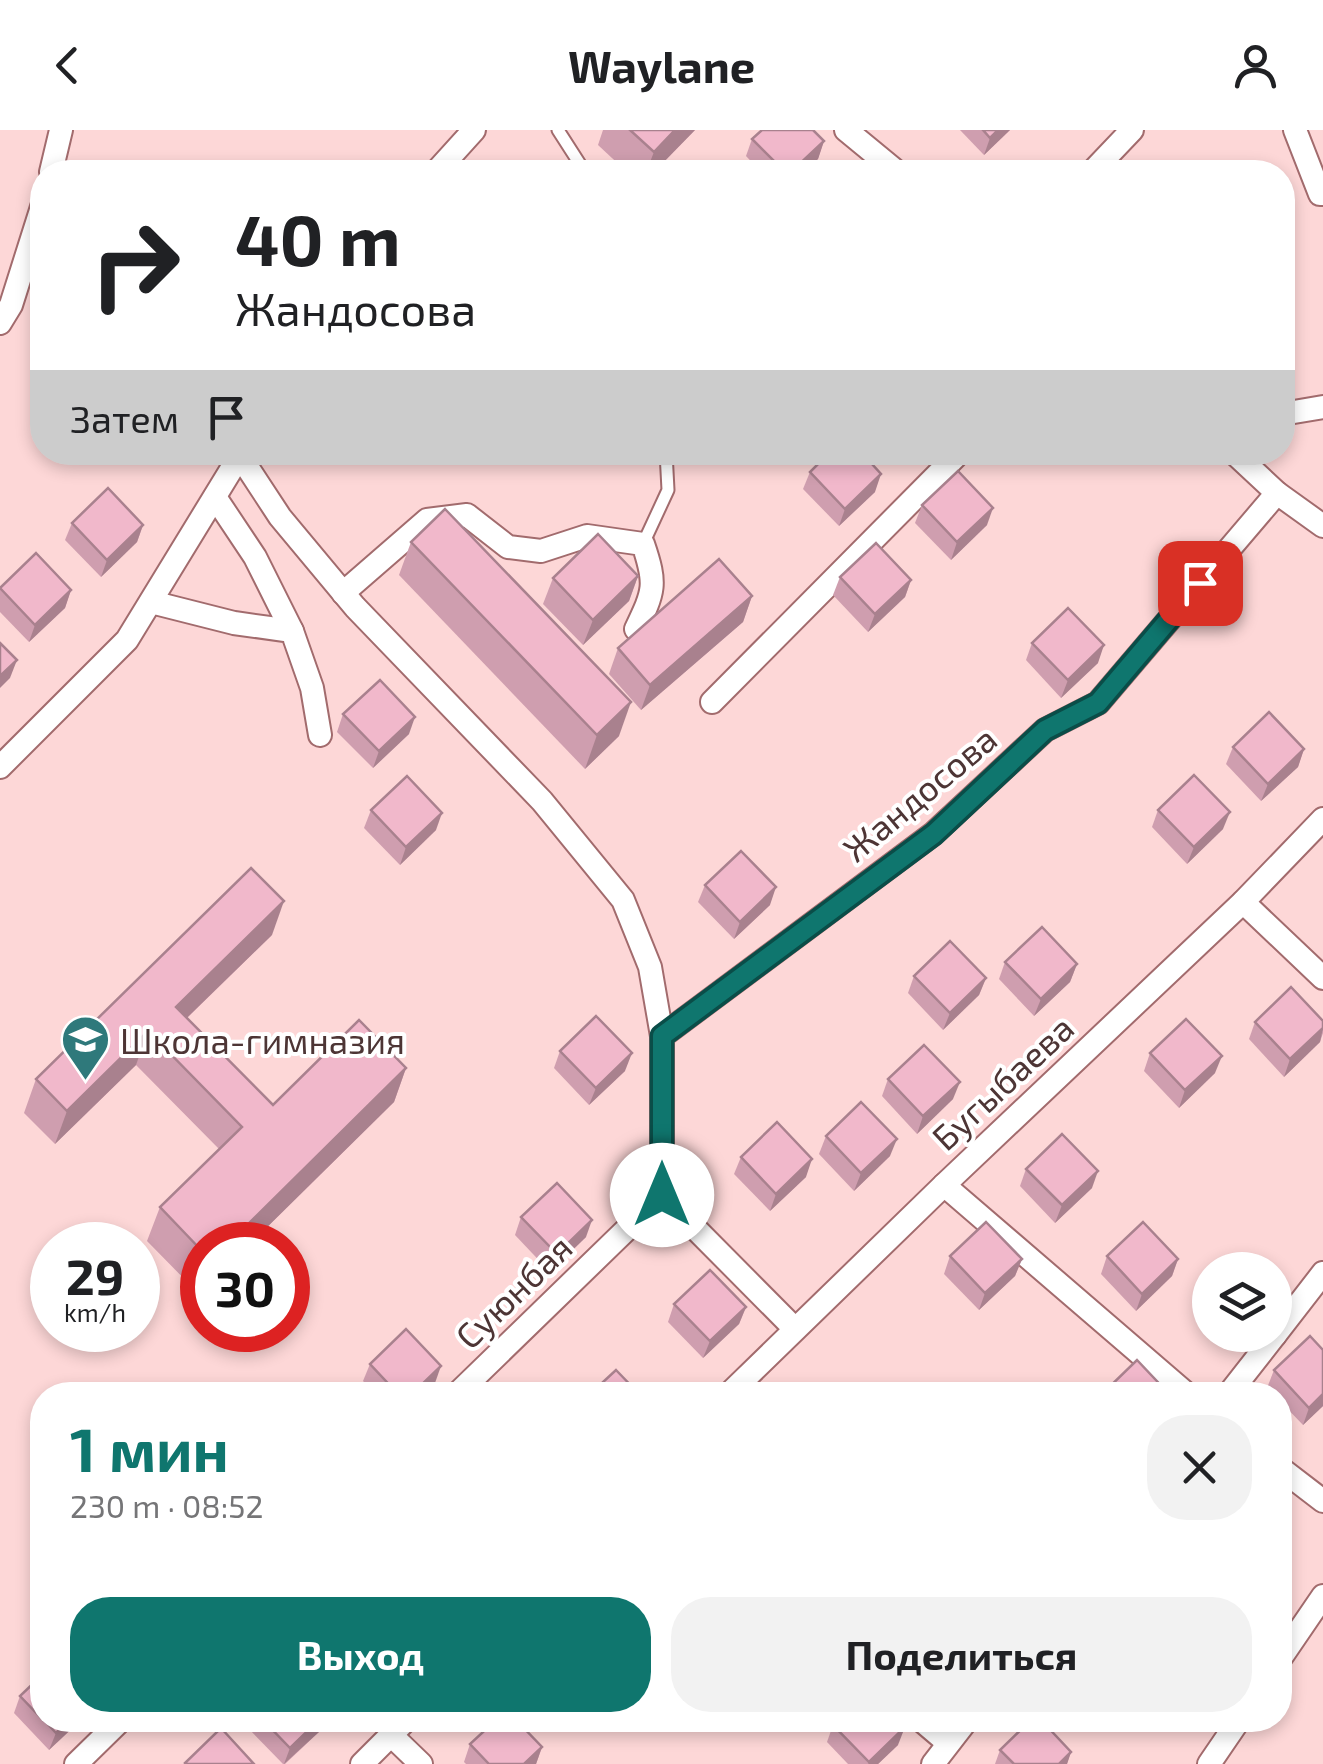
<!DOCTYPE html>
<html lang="ru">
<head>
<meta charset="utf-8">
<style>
	:root { --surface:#fff; --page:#f2f2f2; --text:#202124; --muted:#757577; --accent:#0f766e }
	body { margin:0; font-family:"Exo 2",sans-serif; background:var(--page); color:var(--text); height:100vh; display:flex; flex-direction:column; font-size:38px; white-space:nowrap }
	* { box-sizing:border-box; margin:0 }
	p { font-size:32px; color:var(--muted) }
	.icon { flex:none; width:55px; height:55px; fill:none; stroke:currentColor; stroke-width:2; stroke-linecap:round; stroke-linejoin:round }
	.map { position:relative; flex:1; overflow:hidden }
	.side { position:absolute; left:30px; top:1252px; width:1262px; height:350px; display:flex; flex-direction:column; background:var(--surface); border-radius:40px; box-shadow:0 5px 15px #0003 }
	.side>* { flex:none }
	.banner { position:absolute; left:30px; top:30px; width:1265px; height:305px; border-radius:40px; box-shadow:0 5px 15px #0003; background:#fff; color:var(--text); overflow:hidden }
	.controls { position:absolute; left:1192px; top:1122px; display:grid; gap:20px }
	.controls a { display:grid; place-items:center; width:100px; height:100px; border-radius:50%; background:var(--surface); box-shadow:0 5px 15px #0003; font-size:50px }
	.speed { position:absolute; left:30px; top:1092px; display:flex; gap:20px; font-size:50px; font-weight:700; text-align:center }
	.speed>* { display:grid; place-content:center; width:130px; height:130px; border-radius:50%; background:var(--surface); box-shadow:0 5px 15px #0003; line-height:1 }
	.speed small { font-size:25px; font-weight:400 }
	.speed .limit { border:15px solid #d22; background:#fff; color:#111 }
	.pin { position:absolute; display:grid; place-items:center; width:85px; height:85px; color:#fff; margin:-42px; border-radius:20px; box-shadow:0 5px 15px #0006 }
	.me { position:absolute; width:110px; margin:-55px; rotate:0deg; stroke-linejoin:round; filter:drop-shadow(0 0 8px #0008) }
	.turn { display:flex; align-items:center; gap:35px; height:210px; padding:0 40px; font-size:45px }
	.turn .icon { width:130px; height:130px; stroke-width:2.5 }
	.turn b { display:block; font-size:70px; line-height:85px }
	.then { display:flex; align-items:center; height:95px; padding:0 40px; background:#0003; gap:20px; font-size:38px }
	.round { display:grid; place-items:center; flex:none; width:105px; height:105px; border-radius:40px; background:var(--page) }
	.summary { display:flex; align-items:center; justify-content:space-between; height:170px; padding:0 40px }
	h1 { font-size:60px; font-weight:700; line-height:75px; color:var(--accent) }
	.action { display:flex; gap:20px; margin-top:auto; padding:20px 40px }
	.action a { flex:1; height:115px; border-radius:40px; background:var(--accent); color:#fff; font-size:40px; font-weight:700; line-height:115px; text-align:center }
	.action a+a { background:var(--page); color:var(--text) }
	header { display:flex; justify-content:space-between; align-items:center; height:130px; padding:0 40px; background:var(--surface); font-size:45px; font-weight:700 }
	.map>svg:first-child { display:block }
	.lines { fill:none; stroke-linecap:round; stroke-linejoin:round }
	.lane-casing { stroke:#a26b6d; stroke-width:15 }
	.street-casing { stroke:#a26b6d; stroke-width:26 }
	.lane { stroke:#fff; stroke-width:11 }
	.street { stroke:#fff; stroke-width:22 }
	.wall { fill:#cf9eaf }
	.shaded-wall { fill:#a9818e }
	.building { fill:#f1b8cb; stroke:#a9818e; stroke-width:2.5 }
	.route-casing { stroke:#0a4d48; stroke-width:25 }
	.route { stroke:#0f766e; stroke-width:18 }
	.labels { text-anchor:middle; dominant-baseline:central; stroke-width:8; stroke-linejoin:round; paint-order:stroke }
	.street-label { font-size:35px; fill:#4d3535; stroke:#fff }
	.poi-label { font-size:35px; fill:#4d3535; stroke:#fff; text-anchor:start }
</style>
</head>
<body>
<header><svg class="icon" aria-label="back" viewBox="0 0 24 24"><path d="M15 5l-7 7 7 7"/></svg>Waylane<svg class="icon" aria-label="person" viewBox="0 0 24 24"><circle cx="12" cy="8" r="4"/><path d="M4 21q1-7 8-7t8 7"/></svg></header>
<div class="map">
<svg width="1323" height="1634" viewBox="0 0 1323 1634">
	<rect width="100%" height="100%" fill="#fdd7d7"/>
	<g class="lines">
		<defs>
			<g id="lane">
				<polyline points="558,0 585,42"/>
				<polyline points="643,414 668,360 666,322"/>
			</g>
			<g id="street">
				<polyline points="846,0 897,42"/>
				<polyline points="1295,0 1320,64 1323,64"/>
				<polyline points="51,42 61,0"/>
				<polyline points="436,42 474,0"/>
				<polyline points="1092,42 1132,0"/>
				<polyline points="0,193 11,175 42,77"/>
				<polyline points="1282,284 1323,277"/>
				<polyline points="1233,322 1277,363 1323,396"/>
				<polyline points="240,326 280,387 355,477 542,671 623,770 650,837 662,906 662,1065 795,1199"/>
				<polyline points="215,367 255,427 292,501"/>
				<path d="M343 463 427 390 467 385 508 417 541 421 587 406 643 414C657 455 654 461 636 499"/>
				<polyline points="151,472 234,493 292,501 312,558 320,605"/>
				<polyline points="712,572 960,322"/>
				<polyline points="0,637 127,510 242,322"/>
				<polyline points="1243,772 1323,848"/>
				<polyline points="662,906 933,704 1045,600 1098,573 1277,363"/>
				<polyline points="944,1055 1188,1265"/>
				<polyline points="1275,1205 1323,1143"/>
				<polyline points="456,1265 662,1065"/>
				<polyline points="728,1265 944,1055 1243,772 1323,689"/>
				<polyline points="1228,1265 1275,1205"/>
				<polyline points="1280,1338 1323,1371"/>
				<polyline points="1280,1529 1323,1466"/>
				<polyline points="921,1590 948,1613"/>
				<polyline points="391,1605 421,1634"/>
				<polyline points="76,1634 121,1590"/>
				<polyline points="362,1634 406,1590"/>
				<polyline points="933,1634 967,1590"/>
				<polyline points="1209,1634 1239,1590"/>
			</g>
		</defs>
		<use href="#lane" class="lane-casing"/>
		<use href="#street" class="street-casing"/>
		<use href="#lane" class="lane"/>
		<use href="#street" class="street"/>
	</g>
	<g class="wall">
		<polygon points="603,0 695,0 654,42 627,42 598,15"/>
		<polygon points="960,0 1010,0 984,25"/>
		<polygon points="752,9 824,11 818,29 803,42 761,42 746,26"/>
		<polygon points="810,342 875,362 839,396 803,359"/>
		<polygon points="922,375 987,395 951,430 915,393"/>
		<polygon points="72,393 143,395 137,412 101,447 65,410"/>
		<polygon points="411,412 619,606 585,639 399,445"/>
		<polygon points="638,446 629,471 583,515 543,474 553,448"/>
		<polygon points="840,447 911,450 905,467 868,502 833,465"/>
		<polygon points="0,458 71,460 65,478 29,512 0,482"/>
		<polygon points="752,466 743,492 641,580 609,544 618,518"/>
		<polygon points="1032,513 1098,533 1061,568 1026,530"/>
		<polygon points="343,584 409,604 373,638 337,602"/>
		<polygon points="1233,617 1304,619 1298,637 1261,671 1226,634"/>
		<polygon points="371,680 436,700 400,735 364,698"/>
		<polygon points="1158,680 1223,699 1187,734 1152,697"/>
		<polygon points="705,755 770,775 734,809 698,772"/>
		<polygon points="272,805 187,888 273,975 406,938 394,972 249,1115 202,1115 202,1161 199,1164 147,1111 160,1077 219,1019 136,935 55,1014 24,983 36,949"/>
		<polygon points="1005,832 1077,834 1070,852 1034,886 999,849"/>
		<polygon points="914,846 986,848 979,865 943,900 908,863"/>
		<polygon points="1323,891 1323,903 1320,912 1284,947 1249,909 1255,892"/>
		<polygon points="560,921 625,941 589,975 554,938"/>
		<polygon points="1150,923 1215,943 1179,978 1144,941"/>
		<polygon points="888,949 953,969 917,1004 882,966"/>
		<polygon points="826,1006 890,1026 854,1061 819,1024"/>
		<polygon points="741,1027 806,1047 770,1081 734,1044"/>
		<polygon points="1026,1039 1092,1058 1055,1093 1020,1056"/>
		<polygon points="521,1087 586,1107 550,1142 515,1105"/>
		<polygon points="950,1126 1022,1129 1015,1146 979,1180 944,1144"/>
		<polygon points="1107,1126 1178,1129 1172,1146 1136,1181 1101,1144"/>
		<polygon points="674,1174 746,1177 739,1194 703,1228 668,1192"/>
		<polygon points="1323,1220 1323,1276 1303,1295 1280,1271 1280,1265 1274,1265 1267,1258 1274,1240"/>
		<polygon points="370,1234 435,1253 423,1265 376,1265 363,1251"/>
		<polygon points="20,1566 81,1590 49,1620 14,1583"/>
		<polygon points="251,1590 324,1590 320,1601 285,1634 283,1634 248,1598"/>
		<polygon points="833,1595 898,1615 878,1634 848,1634 827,1612"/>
		<polygon points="470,1614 542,1617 536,1634 466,1634 464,1632"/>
		<polygon points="1000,1620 1071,1622 1067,1634 995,1634"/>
	</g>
	<g class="shaded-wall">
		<polygon points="675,0 695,0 654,42 646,42 654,22"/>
		<polygon points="998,0 1010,0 984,25 990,8"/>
		<polygon points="824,11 818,29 803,42 791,42"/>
		<polygon points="881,344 875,362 839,396 845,379"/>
		<polygon points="993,378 987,395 951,430 957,412"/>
		<polygon points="143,395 137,412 101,447 107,430"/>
		<polygon points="638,446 629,471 583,515 593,490"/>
		<polygon points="911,450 905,467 868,502 875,484"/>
		<polygon points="71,460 65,478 29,512 35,495"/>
		<polygon points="752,466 743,492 641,580 650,555"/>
		<polygon points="1104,515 1098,533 1061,568 1068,550"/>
		<polygon points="17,530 10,548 0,558 0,546"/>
		<polygon points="631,572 619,606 585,639 597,605"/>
		<polygon points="415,587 409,604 373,638 379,621"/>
		<polygon points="1304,619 1298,637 1261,671 1268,654"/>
		<polygon points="1230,682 1223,699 1187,734 1194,717"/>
		<polygon points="442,683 436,700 400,735 406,717"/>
		<polygon points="776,757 770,775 734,809 740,792"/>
		<polygon points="284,771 272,805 164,910 176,877"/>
		<polygon points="1077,834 1070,852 1034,886 1041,869"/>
		<polygon points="986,848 979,865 943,900 950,883"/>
		<polygon points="1323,898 1320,912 1284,947 1290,929"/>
		<polygon points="148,901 136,935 55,1014 67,981"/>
		<polygon points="632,923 625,941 589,975 596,958"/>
		<polygon points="1222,926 1215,943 1179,978 1185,960"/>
		<polygon points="406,938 394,972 249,1115 227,1115"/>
		<polygon points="960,952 953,969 917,1004 923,986"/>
		<polygon points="897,1009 890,1026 854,1061 861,1043"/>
		<polygon points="812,1029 806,1047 770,1081 776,1064"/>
		<polygon points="1098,1041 1092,1058 1055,1093 1062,1075"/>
		<polygon points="592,1090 586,1107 550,1142 557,1124"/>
		<polygon points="1022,1129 1015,1146 979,1180 985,1163"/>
		<polygon points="1178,1129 1172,1146 1136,1181 1142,1164"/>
		<polygon points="746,1177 739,1194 703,1228 710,1211"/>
		<polygon points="441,1236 435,1253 423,1265 411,1265"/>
		<polygon points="1323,1264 1323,1276 1303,1295 1309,1278"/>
		<polygon points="69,1590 81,1590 49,1620 56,1603"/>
		<polygon points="319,1590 324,1590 320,1601 284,1634 290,1618"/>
		<polygon points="905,1597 898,1615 878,1634 868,1634"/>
		<polygon points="542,1617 536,1634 524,1634"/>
		<polygon points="1071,1622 1067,1634 1059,1634"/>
	</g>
	<g class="building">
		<polygon points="630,0 675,0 654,22"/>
		<polygon points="762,0 813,0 824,11 791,42 785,42 752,9"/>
		<polygon points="983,0 998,0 990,8"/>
		<polygon points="830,322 861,322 881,344 845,379 810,342"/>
		<polygon points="958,341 993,378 957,412 922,375"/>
		<polygon points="108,358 143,395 107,430 72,393"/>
		<polygon points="445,379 631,572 597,605 411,412"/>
		<polygon points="598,404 638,446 593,490 553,448"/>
		<polygon points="876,413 911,450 875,484 840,447"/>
		<polygon points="36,423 71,460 35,495 0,458"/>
		<polygon points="719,429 752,466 650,555 618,518"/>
		<polygon points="1068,478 1104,515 1068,550 1032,513"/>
		<polygon points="0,513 17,530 0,546"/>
		<polygon points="380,550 415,587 379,621 343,584"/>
		<polygon points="1269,582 1304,619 1268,654 1233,617"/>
		<polygon points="1194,645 1230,682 1194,717 1158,680"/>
		<polygon points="407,646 442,683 406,717 371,680"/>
		<polygon points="741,721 776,757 740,792 705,755"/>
		<polygon points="251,738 284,771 176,877 273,975 359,890 406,938 227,1115 202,1115 202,1121 160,1077 242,997 148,901 67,981 36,949"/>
		<polygon points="1042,797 1077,834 1041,869 1005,832"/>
		<polygon points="950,811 986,848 950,883 914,846"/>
		<polygon points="1291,857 1323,891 1323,898 1290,929 1255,892"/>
		<polygon points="596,886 632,923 596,958 560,921"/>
		<polygon points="1186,889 1222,926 1185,960 1150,923"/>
		<polygon points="924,915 960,952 923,986 888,949"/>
		<polygon points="861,972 897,1009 861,1043 826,1006"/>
		<polygon points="777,992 812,1029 776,1064 741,1027"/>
		<polygon points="1062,1004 1098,1041 1062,1075 1026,1039"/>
		<polygon points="557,1053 592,1090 557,1124 521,1087"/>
		<polygon points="986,1092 1022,1129 985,1163 950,1126"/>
		<polygon points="1143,1092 1178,1129 1142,1164 1107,1126"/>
		<polygon points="710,1140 746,1177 710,1211 674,1174"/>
		<polygon points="406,1199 441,1236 411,1265 399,1265 370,1234"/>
		<polygon points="1310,1206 1323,1220 1323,1264 1309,1278 1274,1240"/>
		<polygon points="1137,1230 1170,1265 1101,1265"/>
		<polygon points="616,1240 640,1265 589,1265"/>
		<polygon points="42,1545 42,1589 20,1566"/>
		<polygon points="44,1590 69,1590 56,1603"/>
		<polygon points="263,1590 319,1590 290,1618"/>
		<polygon points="496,1590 516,1590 542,1617 524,1634 489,1634 470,1614"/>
		<polygon points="839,1590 898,1590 905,1597 869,1632 833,1595"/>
		<polygon points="1031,1590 1041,1590 1071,1622 1059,1634 1014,1634 1000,1620"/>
		<polygon points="221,1598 254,1634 186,1634 185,1633"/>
	</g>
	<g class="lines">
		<defs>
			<polyline id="route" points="662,1065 662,906 934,704 1045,600 1098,573 1200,453"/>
		</defs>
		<use href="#route" class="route-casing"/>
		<use href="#route" class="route"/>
	</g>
	<defs>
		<symbol id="school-pin" viewBox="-11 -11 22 30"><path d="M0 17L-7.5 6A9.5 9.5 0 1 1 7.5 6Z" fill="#2f797b" stroke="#fff"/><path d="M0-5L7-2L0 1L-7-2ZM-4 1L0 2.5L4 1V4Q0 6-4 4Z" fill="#fff"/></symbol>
	</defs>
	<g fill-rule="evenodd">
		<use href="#school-pin" x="58" y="882" width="55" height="75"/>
	</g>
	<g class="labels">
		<g class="street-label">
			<text transform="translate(919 663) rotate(-40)">Жандосова</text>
			<text transform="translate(1002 952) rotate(-43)">Бугыбаева</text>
			<text transform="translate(513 1161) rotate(-44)">Суюнбая</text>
		</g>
		<g class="poi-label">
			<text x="120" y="910">Школа-гимназия</text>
		</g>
	</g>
</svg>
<div class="controls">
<a><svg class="icon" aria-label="layers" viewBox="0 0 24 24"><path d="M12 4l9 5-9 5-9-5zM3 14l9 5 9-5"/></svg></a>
</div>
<div class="speed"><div>29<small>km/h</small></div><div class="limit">30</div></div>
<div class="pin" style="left:1200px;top:453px;background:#d93025"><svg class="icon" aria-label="arrive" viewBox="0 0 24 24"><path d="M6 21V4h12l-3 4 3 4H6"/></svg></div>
<svg class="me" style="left:662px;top:1065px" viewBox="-20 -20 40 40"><circle r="19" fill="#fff"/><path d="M0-13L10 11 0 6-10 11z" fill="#0f766e"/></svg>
<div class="banner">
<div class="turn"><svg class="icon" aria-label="right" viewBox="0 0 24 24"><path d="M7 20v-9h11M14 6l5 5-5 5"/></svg><div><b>40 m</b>Жандосова</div></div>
<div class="then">Затем<svg class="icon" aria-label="arrive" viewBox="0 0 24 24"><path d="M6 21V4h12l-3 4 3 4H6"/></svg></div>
</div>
<section class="side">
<div class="summary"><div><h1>1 мин</h1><p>230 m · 08:52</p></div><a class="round"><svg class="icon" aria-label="close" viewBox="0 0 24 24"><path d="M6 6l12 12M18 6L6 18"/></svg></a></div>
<div class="action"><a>Выход</a><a>Поделиться</a></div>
</section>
</div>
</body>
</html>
